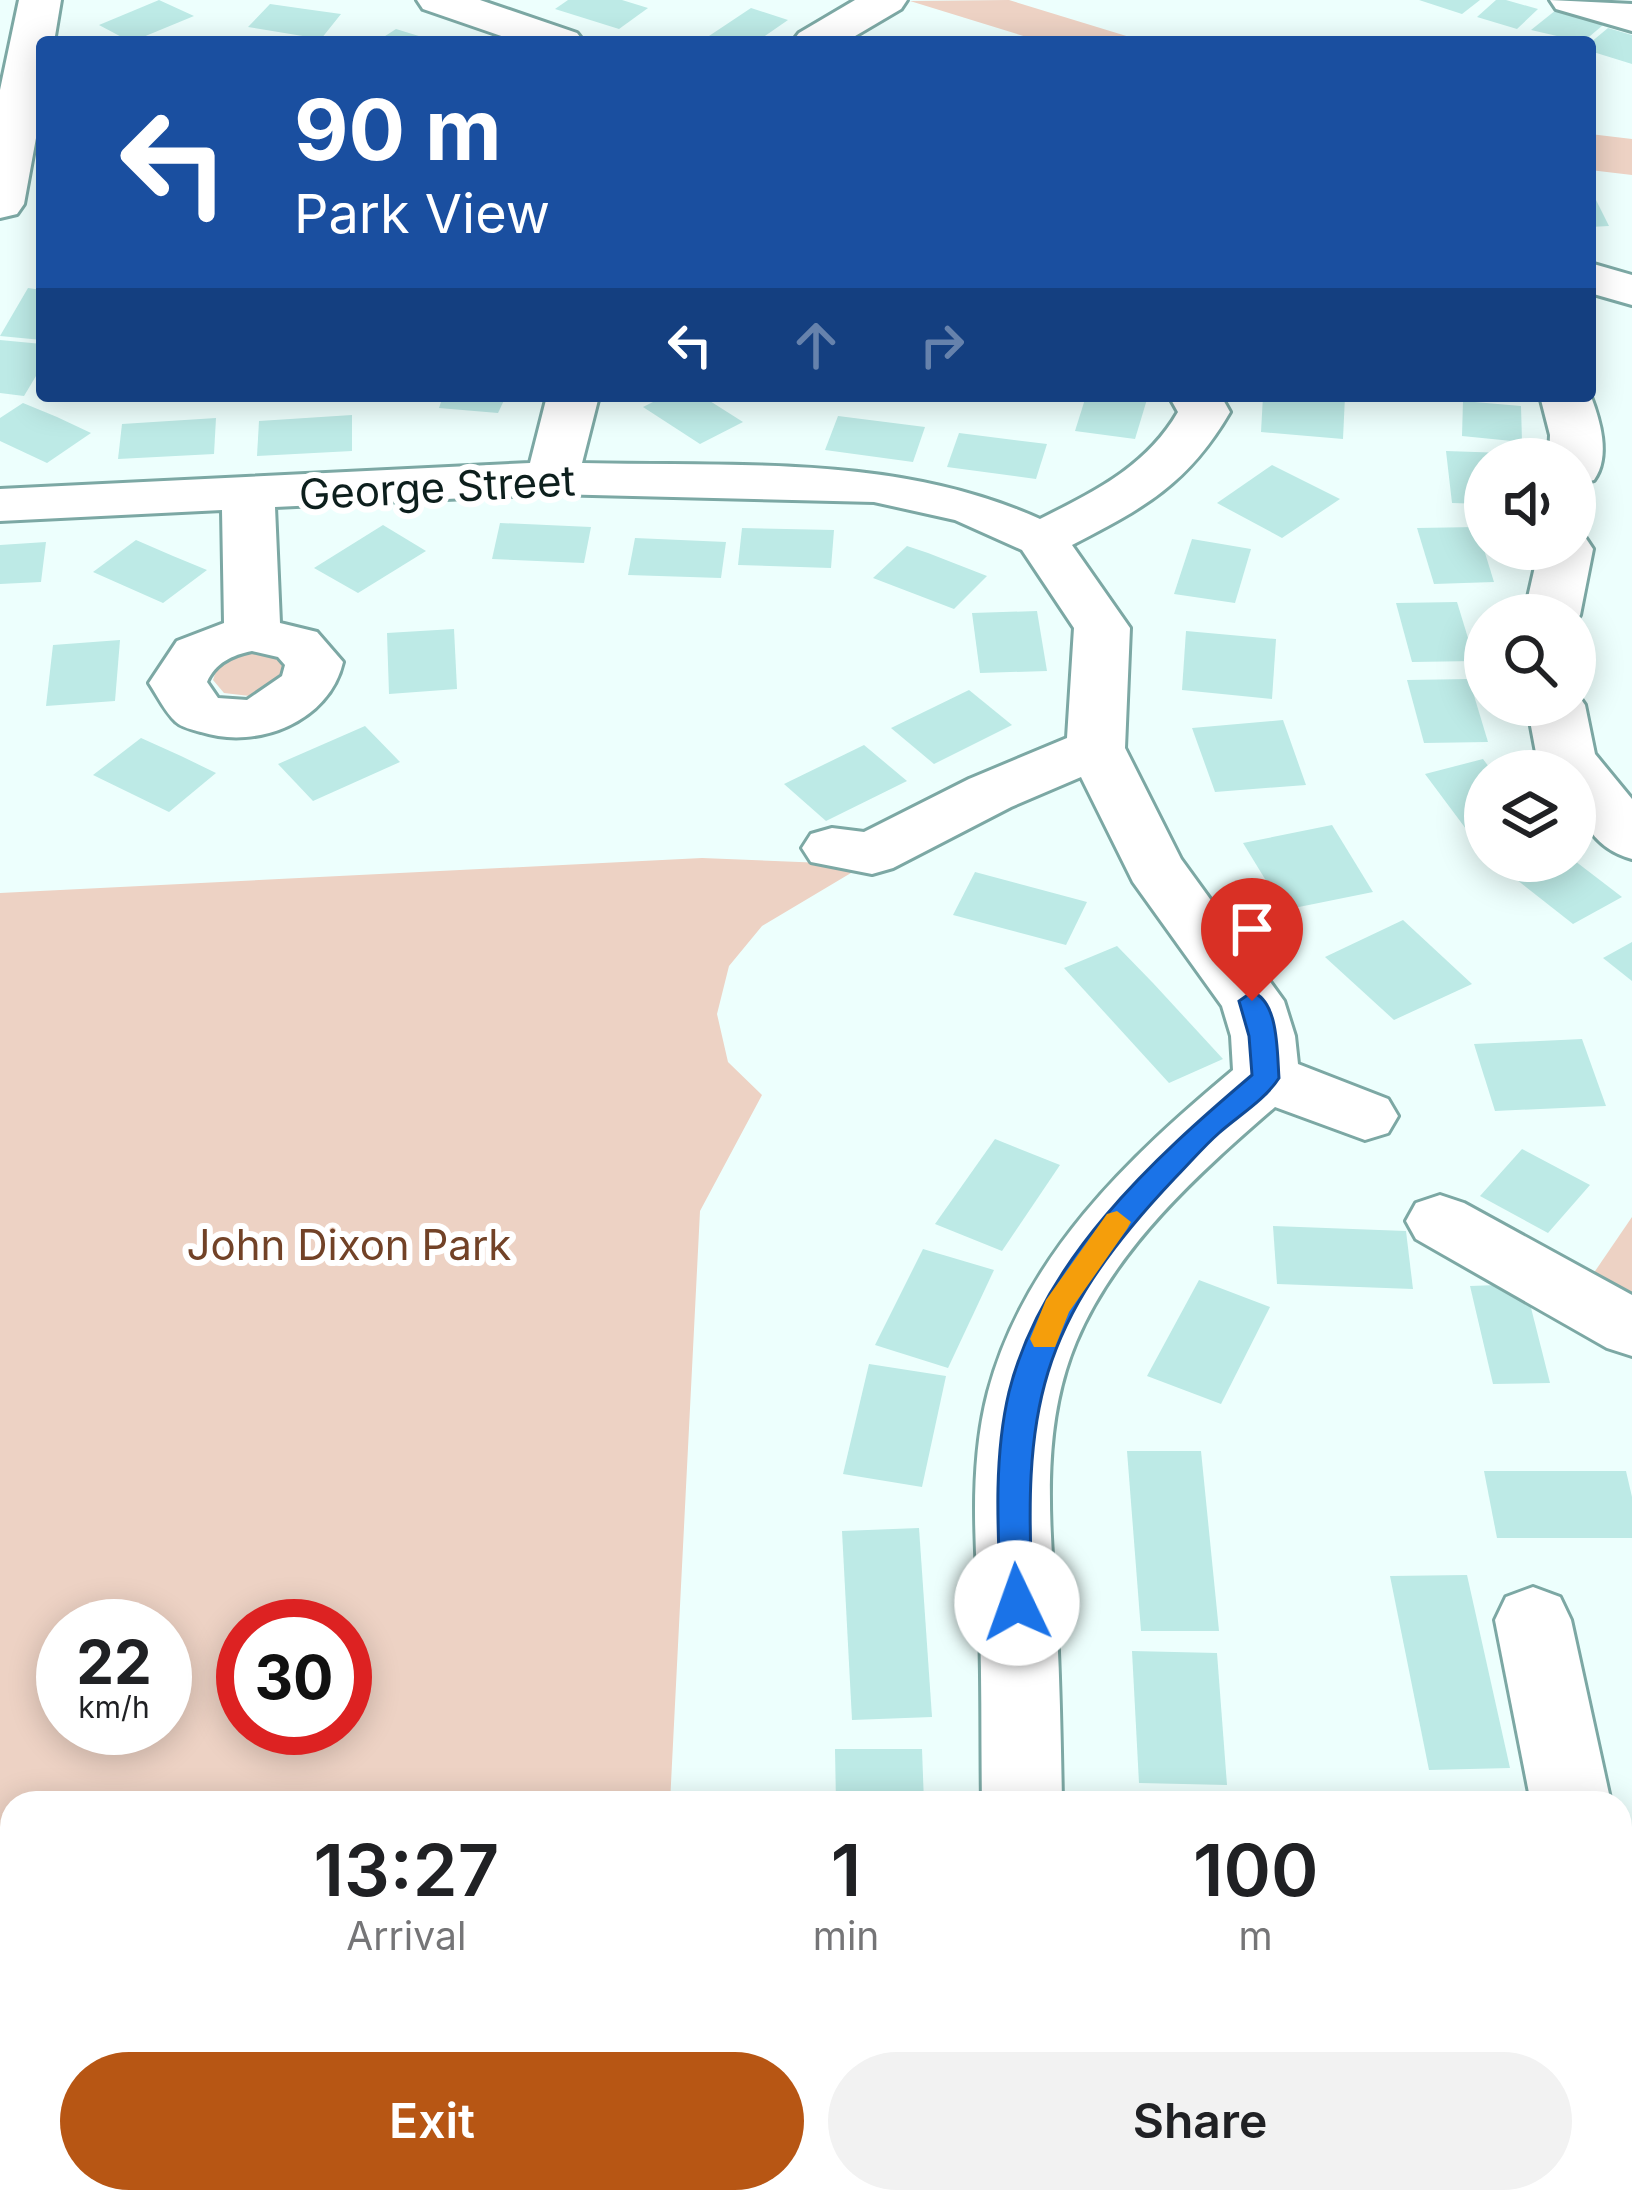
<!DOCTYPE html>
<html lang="en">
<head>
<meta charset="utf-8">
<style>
	:root { --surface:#fff; --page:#f2f2f2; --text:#202124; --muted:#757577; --accent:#b75614 }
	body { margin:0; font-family:Inter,sans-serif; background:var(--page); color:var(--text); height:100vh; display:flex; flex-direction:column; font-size:45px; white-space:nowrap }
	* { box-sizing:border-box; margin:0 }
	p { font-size:39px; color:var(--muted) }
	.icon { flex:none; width:66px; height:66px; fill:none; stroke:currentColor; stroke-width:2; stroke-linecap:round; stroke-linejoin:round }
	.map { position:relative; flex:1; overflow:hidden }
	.panel { position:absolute; left:0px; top:1791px; width:1632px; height:423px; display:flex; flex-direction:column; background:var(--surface); border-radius:36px 36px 0 0; box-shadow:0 6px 30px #0003 }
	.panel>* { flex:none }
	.hud { position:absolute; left:36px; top:36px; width:1560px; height:366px; border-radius:12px; box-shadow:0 6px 30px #0003; background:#1a4fa0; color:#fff; overflow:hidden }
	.buttons { position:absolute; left:1464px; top:438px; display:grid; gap:24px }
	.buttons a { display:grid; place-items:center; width:132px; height:132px; border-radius:50%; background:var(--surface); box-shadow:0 6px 30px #0003; font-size:60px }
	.speed { position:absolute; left:36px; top:1599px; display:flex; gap:24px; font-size:60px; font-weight:700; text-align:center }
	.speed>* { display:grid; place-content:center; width:156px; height:156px; border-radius:50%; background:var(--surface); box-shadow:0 6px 30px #0003; line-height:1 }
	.speed small { font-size:30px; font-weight:400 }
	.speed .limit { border:18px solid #d22; background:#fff; color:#111 }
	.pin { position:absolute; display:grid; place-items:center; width:102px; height:102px; color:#fff; margin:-123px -51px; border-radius:50% 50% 50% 0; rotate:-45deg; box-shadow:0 0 12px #0007 }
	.pin .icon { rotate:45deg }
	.me { position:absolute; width:132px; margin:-66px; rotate:357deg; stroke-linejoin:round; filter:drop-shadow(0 0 9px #0008) }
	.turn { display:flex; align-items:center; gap:42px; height:252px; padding:0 60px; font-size:54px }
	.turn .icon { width:156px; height:156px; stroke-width:2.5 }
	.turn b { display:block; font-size:84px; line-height:102px }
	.lanes { display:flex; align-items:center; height:114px; padding:0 60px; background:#0003; justify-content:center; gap:60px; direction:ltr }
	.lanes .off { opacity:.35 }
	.eta { display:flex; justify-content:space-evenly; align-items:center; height:204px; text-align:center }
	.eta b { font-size:72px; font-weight:600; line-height:84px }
	.button { display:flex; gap:24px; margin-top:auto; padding:24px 60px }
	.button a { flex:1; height:138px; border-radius:72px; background:var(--accent); color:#fff; font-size:48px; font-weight:600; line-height:138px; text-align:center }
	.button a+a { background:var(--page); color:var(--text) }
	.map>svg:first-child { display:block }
	.green { fill:#edd2c4; fill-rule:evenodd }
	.building { fill:#bdeae6 }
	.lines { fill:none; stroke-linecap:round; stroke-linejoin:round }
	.minor-casing { stroke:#7ca8a4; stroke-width:6 }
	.minor { fill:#fff; fill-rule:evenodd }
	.route { fill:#1a73e8; stroke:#114b97; stroke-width:3 }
	.slow { fill:#f59e0b }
	.labels { text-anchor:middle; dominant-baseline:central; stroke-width:12; stroke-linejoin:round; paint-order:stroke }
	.street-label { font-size:42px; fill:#0d1f1d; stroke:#fff }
	.park-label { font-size:42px; fill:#724227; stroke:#fff }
</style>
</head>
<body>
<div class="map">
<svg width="1632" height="2212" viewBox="0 0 1632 2212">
	<rect width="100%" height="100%" fill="#edfffd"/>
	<g class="green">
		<polygon points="1009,0 1146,42 1043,42 910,1"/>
		<polygon points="1590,134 1632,139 1632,175 1590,170"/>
		<polygon points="249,650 283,658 289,673 258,697 224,693 213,680 218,665"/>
		<path d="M702 858 824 863 856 870 762 926 729 966 717 1014 728 1062 762 1095 700 1211 670 1803H12V2202H648V2212H0V893ZM63 1626H165V1728H63ZM243 1626H345V1728H243Z"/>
		<polygon points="1632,1217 1632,1303 1589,1280"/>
	</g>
	<g class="building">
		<polygon points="159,0 194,16 131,42 99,25"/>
		<polygon points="568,0 622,0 648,8 619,29 555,9"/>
		<polygon points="1419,0 1480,0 1462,14"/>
		<polygon points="1496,0 1506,0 1538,9 1517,29 1477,17"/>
		<polygon points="270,4 305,9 341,14 321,39 248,27"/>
		<polygon points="751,8 788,20 756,42 700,42"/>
		<polygon points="1556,10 1603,25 1583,42 1531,30"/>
		<polygon points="1608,28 1632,35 1632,64 1590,51 1590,43"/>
		<polygon points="396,29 435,41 435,42 376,42"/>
		<polygon points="1590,188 1609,226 1590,227"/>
		<polygon points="28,288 42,290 42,340 0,336"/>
		<polygon points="0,340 42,344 42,366 24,396 0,393"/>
		<polygon points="443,396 506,396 498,413 439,408"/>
		<polygon points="665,396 702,396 743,422 700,444 643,407"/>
		<polygon points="1086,396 1148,396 1135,439 1075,431"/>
		<polygon points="1263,396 1345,396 1343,439 1261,432"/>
		<polygon points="1463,401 1521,406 1522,442 1462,436"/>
		<polygon points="23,403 57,417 91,433 47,463 0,441 0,418"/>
		<polygon points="352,415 352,451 257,456 259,421"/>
		<polygon points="838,416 925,427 913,462 825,450"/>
		<polygon points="216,418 214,454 118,459 122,424"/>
		<polygon points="959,433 1047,444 1036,479 947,467"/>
		<polygon points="1446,451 1505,453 1505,459 1485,459 1485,504 1452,503"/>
		<polygon points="1272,465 1340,499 1282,538 1217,503"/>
		<polygon points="500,523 591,527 584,563 492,559"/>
		<polygon points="383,525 426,551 358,593 314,568"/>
		<polygon points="1477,527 1494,582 1434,584 1417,528"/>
		<polygon points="742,528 834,530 831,568 738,565"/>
		<polygon points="635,538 726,542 721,578 628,575"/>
		<polygon points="1192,539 1251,549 1235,603 1174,594"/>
		<polygon points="136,540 173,556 207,570 163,603 93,572"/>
		<polygon points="46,542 41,582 0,584 0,545"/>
		<polygon points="907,546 928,553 987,576 954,609 873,578"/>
		<polygon points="1457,602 1475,661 1412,662 1396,603"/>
		<polygon points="1037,611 1047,671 980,673 972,613"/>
		<polygon points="454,629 457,689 389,694 387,633"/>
		<polygon points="1186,631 1276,639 1272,699 1182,690"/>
		<polygon points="120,640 115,701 46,706 53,645"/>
		<polygon points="1469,679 1488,742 1424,743 1407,680"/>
		<polygon points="969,690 1012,725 934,764 891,728"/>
		<polygon points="1283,720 1306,785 1215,792 1192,728"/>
		<polygon points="365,726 400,762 313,801 278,764"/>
		<polygon points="141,738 181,756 216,773 169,812 93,775"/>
		<polygon points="864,745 907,781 826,821 784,784"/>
		<polygon points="1483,759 1492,771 1485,771 1485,834 1472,837 1425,774"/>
		<polygon points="1332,825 1373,892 1284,910 1243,843"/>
		<polygon points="1506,861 1575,861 1622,897 1573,924 1498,865"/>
		<polygon points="975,872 1087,902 1066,945 953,915"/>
		<polygon points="1403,920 1472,984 1394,1020 1325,957"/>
		<polygon points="1632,942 1632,981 1603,958"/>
		<polygon points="1117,946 1153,983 1223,1059 1169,1083 1064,968"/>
		<polygon points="1582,1039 1606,1106 1495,1111 1474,1044"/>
		<polygon points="995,1139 1060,1165 1002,1251 935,1224"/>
		<polygon points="1522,1149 1590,1185 1548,1233 1480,1196"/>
		<polygon points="1273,1226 1406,1231 1413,1289 1277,1284"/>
		<polygon points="923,1249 994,1270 948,1368 875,1345"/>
		<polygon points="1199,1280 1270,1307 1221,1404 1147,1376"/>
		<polygon points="1525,1284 1550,1383 1493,1384 1470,1286"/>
		<polygon points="869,1364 946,1376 922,1487 843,1474"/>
		<polygon points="1127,1451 1201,1451 1219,1631 1141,1631"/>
		<polygon points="1484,1471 1626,1471 1632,1497 1632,1538 1497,1538"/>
		<polygon points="919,1528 932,1717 852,1720 842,1531"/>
		<polygon points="1467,1575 1510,1768 1429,1770 1390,1576"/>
		<polygon points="1132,1651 1217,1653 1227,1785 1139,1783"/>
		<polygon points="835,1749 922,1749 924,1803 836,1803"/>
		<rect x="1620" y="2096" width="12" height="77"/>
		<rect x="842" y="2202" width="97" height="10"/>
	</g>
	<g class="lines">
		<defs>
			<g id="minor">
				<polygon points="19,0 61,0 54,42 42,42 42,105 24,204 17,214 0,218 0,90"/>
				<polygon points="417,0 480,0 577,33 584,42 519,42 423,9"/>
				<polygon points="855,0 907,0 901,9 845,42 792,42 799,33"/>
				<polygon points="1550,0 1632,4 1632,31 1556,9"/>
				<polygon points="1590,263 1632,275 1632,305 1590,293"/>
				<path d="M1590 394C1600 420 1611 456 1594 480L1575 485V459H1549L1550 435 1540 396Z"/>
				<path d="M547 396H599L582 463C737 467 896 454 1040 519 1095 491 1146 467 1178 412L1169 396H1221L1230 412C1188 484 1144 508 1072 545L1130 628 1125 748 1181 859 1284 1001 1295 1036 1298 1064 1388 1099 1398 1116 1388 1133 1365 1140 1275 1107C1199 1173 1116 1247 1076 1342 1038 1433 1051 1534 1057 1630 1060 1688 1061 1745 1062 1803H982C981 1745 982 1687 980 1629 976 1551 968 1469 988 1392 1024 1256 1129 1157 1233 1070L1231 1036 1222 1006 1133 882 1081 777 1011 807 893 868 872 874 811 862 802 848 811 834 832 828 864 832 969 779 1067 738 1074 628 1022 550 955 520 874 502 552 494 275 507 280 623 317 632 343 662C329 722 257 750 201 732 193 730 181 727 176 722 165 712 157 695 149 683L177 641 224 623 222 510 0 521V489L530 463ZM252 651 278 657 285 665 282 676 247 700 218 698 207 682C215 663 232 655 252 651Z"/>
				<polygon points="1575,535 1585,537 1593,549 1580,615 1575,622 1575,615 1524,615 1539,549 1575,549"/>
				<path d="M1576 692 1585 705 1595 754 1632 799V859C1589 847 1575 812 1575 771H1545L1537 758 1527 705H1575Z"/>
				<polygon points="1440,1195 1464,1203 1632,1295 1632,1356 1607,1348 1416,1239 1406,1221 1416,1203"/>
				<polygon points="1533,1587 1560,1597 1571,1620 1611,1803 1531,1803 1495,1620 1506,1597"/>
				<rect x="1620" y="1938" width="12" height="78"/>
				<polygon points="990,2202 1078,2202 1080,2212 990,2212"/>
			</g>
		</defs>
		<use href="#minor" class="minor-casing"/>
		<use href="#minor" class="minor"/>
	</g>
	<path class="route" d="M1252 992C1279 1001 1277 1053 1279 1078 1265 1100 1238 1116 1219 1133 1203 1147 1189 1164 1174 1179 1037 1324 1022 1408 1033 1603L1028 1612 1017 1616 1006 1612 1001 1603C998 1534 993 1459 1009 1392 1042 1260 1153 1159 1252 1075L1249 1036 1239 1001Z"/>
	<polygon class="slow" points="1117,1211 1131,1222 1127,1229 1069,1312 1055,1347 1034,1347 1030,1339 1046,1300 1107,1214"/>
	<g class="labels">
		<g class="street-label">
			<text transform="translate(437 487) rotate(-3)">George Street</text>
		</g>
		<g class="park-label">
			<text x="349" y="1244">John Dixon Park</text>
		</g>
	</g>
</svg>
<div class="buttons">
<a><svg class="icon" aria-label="sound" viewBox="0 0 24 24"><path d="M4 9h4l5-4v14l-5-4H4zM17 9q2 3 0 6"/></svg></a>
<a><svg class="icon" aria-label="search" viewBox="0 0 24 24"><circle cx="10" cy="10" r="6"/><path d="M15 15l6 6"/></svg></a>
<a><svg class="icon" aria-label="layers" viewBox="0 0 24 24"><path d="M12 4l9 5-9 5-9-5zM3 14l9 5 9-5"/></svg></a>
</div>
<div class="speed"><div>22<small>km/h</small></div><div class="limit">30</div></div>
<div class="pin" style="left:1252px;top:1001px;background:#d93025"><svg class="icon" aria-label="arrive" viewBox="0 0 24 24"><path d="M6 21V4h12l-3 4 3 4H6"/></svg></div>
<svg class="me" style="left:1017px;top:1603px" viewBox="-20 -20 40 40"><circle r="19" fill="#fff"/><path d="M0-13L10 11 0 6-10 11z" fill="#1a73e8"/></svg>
<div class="hud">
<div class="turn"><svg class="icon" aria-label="left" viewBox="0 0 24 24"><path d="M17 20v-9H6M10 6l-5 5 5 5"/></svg><div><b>90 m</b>Park View</div></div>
<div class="lanes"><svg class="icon" aria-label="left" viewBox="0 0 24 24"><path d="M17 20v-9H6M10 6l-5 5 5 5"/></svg><svg class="icon off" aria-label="ahead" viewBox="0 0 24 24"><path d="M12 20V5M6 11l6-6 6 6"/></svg><svg class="icon off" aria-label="right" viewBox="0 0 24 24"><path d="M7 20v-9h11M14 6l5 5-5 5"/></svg></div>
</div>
<section class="panel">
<div class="eta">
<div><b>13:27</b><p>Arrival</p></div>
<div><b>1</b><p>min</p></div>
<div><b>100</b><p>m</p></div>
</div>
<div class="button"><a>Exit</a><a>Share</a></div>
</section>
</div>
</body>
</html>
